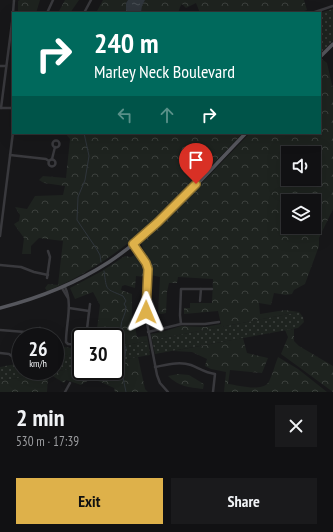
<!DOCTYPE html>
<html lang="en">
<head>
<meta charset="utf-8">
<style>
	:root { --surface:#111113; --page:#1a1a1c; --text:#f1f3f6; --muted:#9c9da0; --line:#303133; --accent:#deb14a }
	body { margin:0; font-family:"PT Sans Narrow",sans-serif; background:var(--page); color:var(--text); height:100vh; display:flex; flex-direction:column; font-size:15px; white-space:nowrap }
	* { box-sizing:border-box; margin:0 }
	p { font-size:13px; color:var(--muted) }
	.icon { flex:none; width:22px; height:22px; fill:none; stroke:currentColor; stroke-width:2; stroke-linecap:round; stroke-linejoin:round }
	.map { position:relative; height:392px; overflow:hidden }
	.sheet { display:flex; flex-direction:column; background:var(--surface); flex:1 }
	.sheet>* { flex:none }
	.guide { position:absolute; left:12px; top:12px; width:309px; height:122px; border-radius:0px; box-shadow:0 4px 16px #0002,0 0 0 1px var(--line); background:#00695c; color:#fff; overflow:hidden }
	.controls { position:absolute; left:281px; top:146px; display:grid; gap:8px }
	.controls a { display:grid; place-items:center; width:40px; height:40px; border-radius:0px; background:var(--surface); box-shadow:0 4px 16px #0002,0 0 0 1px var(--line); font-size:20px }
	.speed { position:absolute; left:12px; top:328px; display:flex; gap:8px; font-size:20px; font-weight:700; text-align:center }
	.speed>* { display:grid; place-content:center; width:52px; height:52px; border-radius:50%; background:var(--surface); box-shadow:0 4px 16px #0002,0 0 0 1px var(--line); line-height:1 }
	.speed small { font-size:10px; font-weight:400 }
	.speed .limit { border:2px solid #111; border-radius:6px; background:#fff; color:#111 }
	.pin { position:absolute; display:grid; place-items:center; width:34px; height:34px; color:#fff; margin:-41px -17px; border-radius:50% 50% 50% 0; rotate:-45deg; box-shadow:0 0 4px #0007 }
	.pin .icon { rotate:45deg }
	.me { position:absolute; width:44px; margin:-22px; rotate:1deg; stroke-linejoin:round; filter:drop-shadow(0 0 3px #0008) }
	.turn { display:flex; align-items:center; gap:14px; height:84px; padding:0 16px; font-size:18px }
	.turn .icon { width:52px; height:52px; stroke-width:2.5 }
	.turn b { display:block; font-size:28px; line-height:34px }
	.lanes { display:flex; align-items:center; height:38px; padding:0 16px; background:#0003; justify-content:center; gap:20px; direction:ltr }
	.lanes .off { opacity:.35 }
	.round { display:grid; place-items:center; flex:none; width:42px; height:42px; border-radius:0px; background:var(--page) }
	.head { display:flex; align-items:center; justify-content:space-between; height:68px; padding:0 16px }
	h1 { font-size:24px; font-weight:800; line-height:30px }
	.cta { display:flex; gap:8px; margin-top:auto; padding:8px 16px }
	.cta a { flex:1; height:46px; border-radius:0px; background:var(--accent); color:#111; font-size:16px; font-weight:800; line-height:46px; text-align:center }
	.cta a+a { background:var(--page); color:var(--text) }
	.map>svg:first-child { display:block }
	.grass { fill:url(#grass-dots) }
	.forest { fill:url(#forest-crowns); fill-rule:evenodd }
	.water { fill:url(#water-ripples) }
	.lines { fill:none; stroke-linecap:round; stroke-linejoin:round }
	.stream { stroke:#2f353b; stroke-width:1 }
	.minor { stroke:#39393d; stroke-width:2.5 }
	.major { stroke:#55565c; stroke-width:3.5 }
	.route-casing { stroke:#907330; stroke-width:10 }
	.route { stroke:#deb14a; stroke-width:7 }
</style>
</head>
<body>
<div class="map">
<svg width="333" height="392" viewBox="0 0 333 392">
	<defs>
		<pattern id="grass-dots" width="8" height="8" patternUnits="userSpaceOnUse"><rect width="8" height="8" fill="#1e231f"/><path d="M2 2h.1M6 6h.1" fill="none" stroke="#3c403d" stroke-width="1.8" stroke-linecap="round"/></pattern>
		<pattern id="forest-crowns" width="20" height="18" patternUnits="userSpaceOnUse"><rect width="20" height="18" fill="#1e231f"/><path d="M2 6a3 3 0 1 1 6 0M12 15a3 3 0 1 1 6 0" fill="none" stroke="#3c403d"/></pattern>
		<pattern id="water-ripples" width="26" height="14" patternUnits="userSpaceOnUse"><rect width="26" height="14" fill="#2f353b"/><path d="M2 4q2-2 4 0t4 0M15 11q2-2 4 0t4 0" fill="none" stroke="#4a5055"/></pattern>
	</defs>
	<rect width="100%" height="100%" fill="#171719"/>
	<g class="grass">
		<polygon points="333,9 333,41 320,54 320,13"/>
		<polygon points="299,312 303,317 304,322 298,328 155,354 152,340"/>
		<polygon points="148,341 150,355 115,361 115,347"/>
		<polygon points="81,353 81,367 0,381 0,367 21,363 21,371 55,371 55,357"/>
	</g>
	<g class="forest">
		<polygon points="20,0 40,0 36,13 18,13 18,1"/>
		<polygon points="65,0 79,0 70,13 58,13"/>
		<polygon points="103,0 128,0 126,3 126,13 96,13"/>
		<polygon points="145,0 304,0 307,10 298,13 200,13 196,3 186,8 182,4 180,7 178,13 141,13 142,6"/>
		<path d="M322 59 327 63 333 89V209L319 238V246L305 284 294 290 292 294 286 295 274 293 271 305 259 303 260 314 285 310 299 312 152 340 151 334 165 331 181 326 205 327 221 324 218 311 184 314V308H190V303H212L213 279 178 277 177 283H169L167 292 166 313 161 314 158 313 160 277 151 275C152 261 143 254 141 241L171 215 250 133H320V61ZM288 153H314V179H288ZM288 201H314V227H288Z"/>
		<path d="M65 133H243C184 193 127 259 47 291L45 288 48 284 58 285 63 241 39 238 31 246V254H22L24 238 14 224 19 221 20 215 15 207 27 209 35 196 63 195 65 186 44 183 39 180 43 176 66 178 70 139Z"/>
		<path d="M136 254C142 261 147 267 145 277L136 276 135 288 125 285 122 286 121 290 132 294V318L143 319 144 325 135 327 137 337 147 336 148 341 115 347V337H96L100 305 93 292 75 299 70 288 102 271 125 256 131 257Z"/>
		<polygon points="294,329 294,341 299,346 333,366 333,392 281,354 288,337 285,330"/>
		<path d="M243 338 247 353 268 358 262 373 230 370 228 384C238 385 260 392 268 383 271 379 276 362 278 357L298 369 327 392H224L226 372 211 369 205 366 207 359 192 352 173 351Z"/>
		<polygon points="55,346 81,349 81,353 55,357"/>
		<path d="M138 357 145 389 148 392H115L114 388C102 383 93 375 81 385L66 380 64 383 51 375 48 377 47 392H0V381L81 367V371H115V361Z"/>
		<path d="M178 374 189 375 204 384 203 389C188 387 180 387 168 376Z"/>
	</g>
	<polygon class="water" points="128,0 145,0 142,6 141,13 126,13 126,3"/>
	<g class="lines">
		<g class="stream">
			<polyline points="84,133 89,156 85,180 78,197 77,220 96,248 100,255 101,262"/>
			<path d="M104 271C107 292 105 288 123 296L126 301 124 304 126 307C126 314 121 320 121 326 121 331 124 333 121 338L126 348 125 357"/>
			<polyline points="125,359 122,373 126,392"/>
		</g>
		<g class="minor">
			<polyline points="13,13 14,0"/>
			<polyline points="47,13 53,0"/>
			<polyline points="84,13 91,0"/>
			<polyline points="312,13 333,6"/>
			<polyline points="0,66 6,66"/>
			<polyline points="0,108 13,108"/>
			<polyline points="1,108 13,15"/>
			<circle cx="56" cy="144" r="3.5"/>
			<polyline points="10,155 46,159 49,161"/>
			<polyline points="52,159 55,147"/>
			<circle cx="52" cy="163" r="3.5"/>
			<polyline points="0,236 13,132"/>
			<polyline points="133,244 140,255"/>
			<polyline points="131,246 144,260 147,266 146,312 147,323 157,375 160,383 168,392"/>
			<polyline points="0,265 21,267 34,272 48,275"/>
			<polyline points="47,278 50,257 48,251"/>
			<path d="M65 287C73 304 66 323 66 342L68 344 81 345"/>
			<polyline points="62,288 68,298"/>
			<polyline points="200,301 201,289"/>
			<polyline points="69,308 89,311"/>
			<polyline points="181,324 180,315 181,289 212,289"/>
			<polyline points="0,330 25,332 40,328"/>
			<polyline points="148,332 181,324 205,324 219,322"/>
			<polyline points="86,337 90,304"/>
			<polyline points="0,353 9,354 13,357"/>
			<path d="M155 367C166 365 179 361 191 365 199 368 205 373 215 374L213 392"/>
			<polyline points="65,392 70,383"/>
		</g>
		<g class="major">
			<polyline points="320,57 333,44"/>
			<path d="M0 308C39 298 75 284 109 262 159 229 204 176 246 133"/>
		</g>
	</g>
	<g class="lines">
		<defs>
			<polyline id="route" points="146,312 148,269 146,263 133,244 158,222 196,184"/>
		</defs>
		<use href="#route" class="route-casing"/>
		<use href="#route" class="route"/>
	</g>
</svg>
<div class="controls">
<a><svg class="icon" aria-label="sound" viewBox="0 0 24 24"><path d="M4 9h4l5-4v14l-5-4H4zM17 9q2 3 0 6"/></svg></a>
<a><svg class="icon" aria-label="layers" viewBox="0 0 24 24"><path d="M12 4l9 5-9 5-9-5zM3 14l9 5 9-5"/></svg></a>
</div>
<div class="speed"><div>26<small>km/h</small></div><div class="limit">30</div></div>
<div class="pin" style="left:196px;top:184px;background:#d93025"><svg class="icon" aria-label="arrive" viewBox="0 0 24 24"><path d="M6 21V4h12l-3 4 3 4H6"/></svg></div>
<svg class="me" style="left:146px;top:312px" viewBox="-20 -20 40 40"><path d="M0-17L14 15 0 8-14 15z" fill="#deb14a" stroke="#fff" stroke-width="4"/></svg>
<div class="guide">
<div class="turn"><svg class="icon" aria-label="right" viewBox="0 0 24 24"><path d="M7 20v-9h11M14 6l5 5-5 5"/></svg><div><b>240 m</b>Marley Neck Boulevard</div></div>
<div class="lanes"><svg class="icon off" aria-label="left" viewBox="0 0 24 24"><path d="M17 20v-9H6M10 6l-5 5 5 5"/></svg><svg class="icon off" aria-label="ahead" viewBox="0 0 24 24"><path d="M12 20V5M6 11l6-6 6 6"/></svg><svg class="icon" aria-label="right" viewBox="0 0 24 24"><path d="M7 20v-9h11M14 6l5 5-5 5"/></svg></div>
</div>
</div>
<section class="sheet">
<div class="head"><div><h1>2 min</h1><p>530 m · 17:39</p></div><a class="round"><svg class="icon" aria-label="close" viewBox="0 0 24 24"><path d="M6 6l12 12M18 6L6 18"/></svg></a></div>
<div class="cta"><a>Exit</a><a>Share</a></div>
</section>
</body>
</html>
